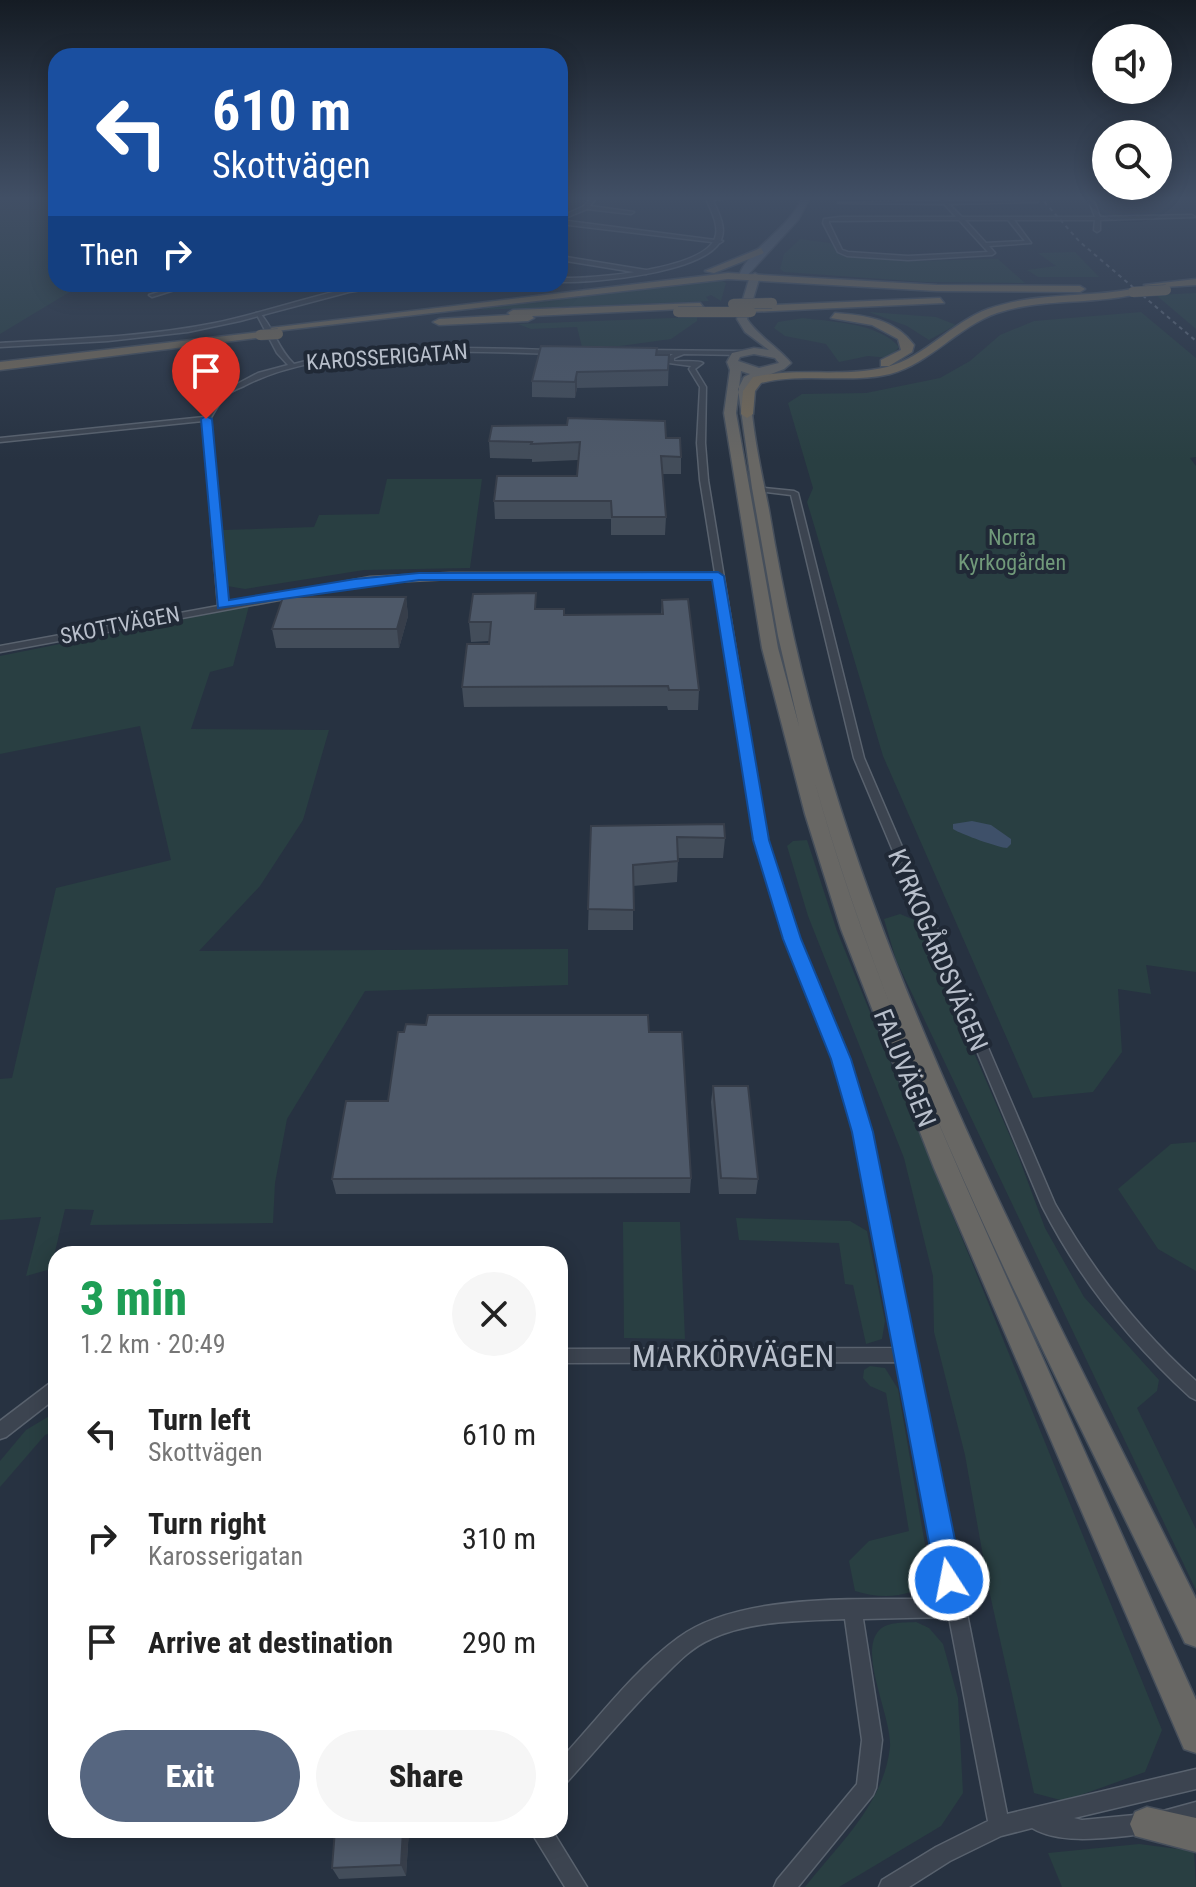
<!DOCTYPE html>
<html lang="en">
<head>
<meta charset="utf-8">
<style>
	:root { --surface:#fff; --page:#f6f6f6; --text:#222; --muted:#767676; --accent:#566680 }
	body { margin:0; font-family:"Roboto Condensed",sans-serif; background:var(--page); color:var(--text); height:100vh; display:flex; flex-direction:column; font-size:30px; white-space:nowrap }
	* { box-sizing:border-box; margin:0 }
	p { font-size:26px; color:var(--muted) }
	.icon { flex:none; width:44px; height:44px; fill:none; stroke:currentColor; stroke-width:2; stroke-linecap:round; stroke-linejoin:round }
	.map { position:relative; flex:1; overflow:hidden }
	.sheet { position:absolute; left:48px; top:1246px; width:520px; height:592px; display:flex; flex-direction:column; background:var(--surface); border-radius:24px; box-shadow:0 4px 20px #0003 }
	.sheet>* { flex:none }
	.guide { position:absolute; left:48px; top:48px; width:520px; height:244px; border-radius:24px; box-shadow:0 4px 20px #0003; background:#1a4fa0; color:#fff; overflow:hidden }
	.tools { position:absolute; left:1092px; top:24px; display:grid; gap:16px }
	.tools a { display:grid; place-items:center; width:80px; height:80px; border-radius:50%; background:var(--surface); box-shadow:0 4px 20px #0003; font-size:40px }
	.pin { position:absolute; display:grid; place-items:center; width:68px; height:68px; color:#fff; margin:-82px -34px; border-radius:50% 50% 50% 0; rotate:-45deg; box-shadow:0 0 8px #0007 }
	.pin .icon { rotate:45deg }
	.me { position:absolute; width:88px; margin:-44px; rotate:349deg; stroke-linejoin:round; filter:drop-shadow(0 0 6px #0008) }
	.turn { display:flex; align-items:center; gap:28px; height:168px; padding:0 32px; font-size:36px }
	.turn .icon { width:104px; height:104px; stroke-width:2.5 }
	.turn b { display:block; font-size:56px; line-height:68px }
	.then { display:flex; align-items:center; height:76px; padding:0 32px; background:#0003; gap:16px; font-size:30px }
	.round { display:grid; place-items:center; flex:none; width:84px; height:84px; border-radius:42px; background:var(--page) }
	.summary { display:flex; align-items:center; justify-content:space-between; height:136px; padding:0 32px }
	h1 { font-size:48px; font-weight:800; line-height:60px; color:#1e9e55 }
	.cta { display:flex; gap:16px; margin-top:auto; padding:16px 32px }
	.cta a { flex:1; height:92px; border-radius:48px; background:var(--accent); color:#fff; font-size:32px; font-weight:800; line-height:92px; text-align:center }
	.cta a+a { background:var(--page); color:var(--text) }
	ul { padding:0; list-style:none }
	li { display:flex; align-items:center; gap:24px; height:104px; padding:0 32px }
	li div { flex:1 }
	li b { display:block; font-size:30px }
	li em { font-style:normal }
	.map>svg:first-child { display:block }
	.green { fill:#293f42 }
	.water { fill:#3e5069 }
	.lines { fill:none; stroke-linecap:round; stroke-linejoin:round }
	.minor-casing { stroke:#59626e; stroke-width:3 }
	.tertiary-casing { stroke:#59626e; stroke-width:3 }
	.primary-casing { stroke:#454d5a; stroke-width:3 }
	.trunk-casing { stroke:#464f5b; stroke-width:3 }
	.motorway-casing { stroke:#464f5b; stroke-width:3 }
	.minor { fill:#3c4450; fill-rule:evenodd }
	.tertiary { fill:#3c4450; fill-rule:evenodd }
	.primary { fill:#5a6370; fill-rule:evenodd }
	.trunk { fill:#686764; fill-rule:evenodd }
	.motorway { fill:#766b59; fill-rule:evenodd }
	.rail { stroke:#5e6877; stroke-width:2; stroke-dasharray:4 4; stroke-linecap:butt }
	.motorway-bridge-casing { stroke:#464f5b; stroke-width:11; stroke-linecap:butt }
	.motorway-bridge { stroke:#766b59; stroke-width:10 }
	.wall { fill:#434d5a }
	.shaded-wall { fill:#373e4a }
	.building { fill:#4e5969; stroke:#373e4a; stroke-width:2 }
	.route { fill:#1a73e8; stroke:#114b97; stroke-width:2 }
	.labels { text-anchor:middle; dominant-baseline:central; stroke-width:8; stroke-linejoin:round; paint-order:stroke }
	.far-street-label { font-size:22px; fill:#b8bfcb; stroke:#202936 }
	.far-park-label { font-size:22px; fill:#719a7a; stroke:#202936 }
	.street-label { font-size:26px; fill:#b8bfcb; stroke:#202936 }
	.near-street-label { font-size:32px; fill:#b8bfcb; stroke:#202936 }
</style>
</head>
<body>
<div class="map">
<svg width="1196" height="1887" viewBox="0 0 1196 1887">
	<rect width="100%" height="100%" fill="#273241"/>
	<g class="green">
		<polygon points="0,196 56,196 56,284 83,284 0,334"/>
		<polygon points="800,239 830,243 845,255 908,261 998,259 1025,283 924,282 784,272 780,269 784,254"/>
		<polygon points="1075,252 1099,277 1038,277 1027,270 1056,266 1038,253"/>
		<polygon points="721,280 726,283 721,301 711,295 706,297 709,301 480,310 496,305"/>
		<polygon points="1196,293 1196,329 1156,295"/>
		<polygon points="869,312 936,317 956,325 929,340 907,326"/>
		<polygon points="1141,312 1196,358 1196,457 1190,458 1196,466 1196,972 1146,965 1151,994 1118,989 1122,1052 1093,1092 1033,1098 883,756 811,515 807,502 813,488 788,403 802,394 866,393 940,378 970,361 1000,335 1034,321"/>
		<polygon points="697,317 697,321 671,339 620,346 582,347 577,327 531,329 518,324"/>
		<path d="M803 318C833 322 879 323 899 347L889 358 868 356 839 362 826 344 785 336 774 328 778 322Z"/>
		<polygon points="387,479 482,479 470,568 364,570 245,589 227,586 223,530 314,527 319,515 379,514"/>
		<polygon points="249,606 233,666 210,672 191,729 329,730 303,820 260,886 199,951 568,949 568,985 365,991 287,1119 275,1183 273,1223 90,1225 94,1210 65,1209 51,1269 26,1276 41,1217 0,1220 0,1079 12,1078 56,888 171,860 140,726 0,754 0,656"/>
		<polygon points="807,840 837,931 1162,1730 1145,1772 1064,1801 1034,1793 989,1590 965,1455 934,1332 933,1276 904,1158 808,916 787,846 793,841"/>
		<polygon points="900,914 917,921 1016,1150 1045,1228 1084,1297 1159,1380 1157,1391 1137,1408 1196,1529 1196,1590 896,960 884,919"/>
		<polygon points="1196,1142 1196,1271 1158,1249 1118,1189 1171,1144"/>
		<polygon points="736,1218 850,1221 867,1231 885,1321 882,1339 866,1344 853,1285 845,1284 839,1243 739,1240"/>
		<polygon points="623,1222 680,1222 685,1339 624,1338"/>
		<path d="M870 1366 885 1368 898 1389 931 1579C912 1599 880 1599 855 1591L849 1561 869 1541 909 1531 886 1393 870 1386 863 1378 864 1370Z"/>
		<polygon points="56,1412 56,1431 45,1435 0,1487 0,1461 26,1430"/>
		<path d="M916 1622 929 1628 943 1644 958 1698 963 1793 941 1826 839 1887H805C838 1845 884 1804 890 1747 892 1718 860 1657 877 1633 885 1621 903 1623 916 1622Z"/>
		<polygon points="1139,1844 1194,1851 1196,1887 1062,1887 1048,1853"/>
	</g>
	<path class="water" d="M972 821 991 825 1011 839V844L1007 848C1000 848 960 834 953 829V824Z"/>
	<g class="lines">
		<defs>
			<g id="minor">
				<polygon points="593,196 598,196 590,206 634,212 631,214 587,209 560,220 723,241 720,243 560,224 560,217 584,206"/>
				<polygon points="732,196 764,196 709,200 707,199"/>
				<path d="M937 196H942L946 201 1038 202 949 204 962 217H1095L1087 196H1092L1100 217 1192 215 1195 217 1100 220V230L1097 232 1094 230 1095 220H1014L1031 243 989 246 995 253 992 255 908 260 847 256 838 252 823 223 824 219 840 217H956L944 204 838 203 941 201ZM928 220H959L988 252 908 256 848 252 842 250 829 223V221H840ZM965 220H1008L1025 241 986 243Z"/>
				<polygon points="560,256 646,270 649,272 646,274 560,260"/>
				<polygon points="185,284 194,284 152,297 149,295"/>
				<path d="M256 313H260C274 329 278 349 294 364 373 343 473 348 554 350L557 352 554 354C465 351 323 344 244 386 239 388 232 391 228 394 220 400 215 411 210 419L226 604 370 577 450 573H715L700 480 697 443 700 387 689 369 691 366 669 363 668 357 673 354H640L637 352 640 350 741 351 744 353 741 355 684 354 674 358V361C683 362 698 360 703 363L695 369 706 387 705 443 708 480 767 840 798 939 848 1059 876 1158 1007 1814 1196 1769V1789L1074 1818 1082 1820 1145 1814 1152 1817 1155 1824 1152 1831 1145 1834C1111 1837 1063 1846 1032 1828L1001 1836 950 1861 909 1887H879L882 1880 936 1847 988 1821 949 1617 863 1619 882 1740 876 1788 873 1795 798 1887H774L777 1880 857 1784 862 1740 845 1619C802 1621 751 1620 711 1639 692 1647 677 1663 663 1677 629 1710 599 1747 567 1782L560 1785V1760C598 1719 633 1671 678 1638 741 1591 869 1600 946 1599L901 1362 560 1363V1349L898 1348 862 1158 834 1059 786 939 755 840 715 579H450L370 583 0 652V646L218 606 203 421 0 442V438L204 417 222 392 258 373 288 365 277 353Z"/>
				<path d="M754 487 794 491 798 493 864 758 1055 1204C1093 1271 1139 1330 1196 1381V1400L1190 1397C1130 1342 1079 1279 1042 1206L854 758 791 495 757 491H754Z"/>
				<polygon points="56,1380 56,1398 6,1437 0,1439 0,1421 50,1383"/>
				<polygon points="1196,1802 1196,1822 1170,1828 1163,1825 1160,1818 1163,1811"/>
				<polygon points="530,1830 552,1830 587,1887 565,1887"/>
			</g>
			<g id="tertiary">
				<path d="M705 196H711C716 208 726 224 722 237 712 273 592 283 560 282V278C590 279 704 270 715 238 720 225 710 209 705 196Z"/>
				<path d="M371 284H398L349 292 240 321 188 332 108 341 0 347V343C72 339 145 337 215 323 268 312 318 293 371 284Z"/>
			</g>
			<path id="primary" d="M803 196H811L798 220 744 279H738C745 250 790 230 803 196Z"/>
			<g id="trunk">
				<path d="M755 273 760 276 747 319C758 336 779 348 791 363L784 369 753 381C745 401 764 484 769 510 784 601 804 690 831 778 918 1065 1064 1331 1196 1599V1647L1185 1643C1052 1364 894 1070 812 772 859 945 932 1111 1005 1274 1069 1416 1132 1558 1196 1700V1753L1184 1749 934 1168 841 929 805 814 762 648 724 413 730 370 727 362 732 353 754 348 769 350 745 332 737 319 750 276ZM754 354 775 358 779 363 759 368 738 361 740 357ZM741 371 750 374 744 377 738 389 752 488 778 636 799 726 778 648 736 413Z"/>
				<polygon points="1147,1807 1196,1818 1196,1852 1135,1836 1130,1824 1135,1812"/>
			</g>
			<g id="motorway">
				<polygon points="761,248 764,253 714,273 705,271"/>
				<polygon points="728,273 937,285 1080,286 1085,289 1080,292 937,291 728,279 276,331 270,328"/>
				<polygon points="1196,279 1196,285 1149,288 1144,285"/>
				<path d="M1133 289 1137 294C1091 305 1041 298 997 313 957 327 931 363 890 374 848 384 804 372 761 383L755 391 753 414 747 418 741 414 743 391 753 377C797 367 843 378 887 367 925 357 951 323 988 309 1034 292 1085 298 1133 289Z"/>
				<polygon points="940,298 944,303 750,312 745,309 750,306"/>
				<polygon points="700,303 704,308 532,316 534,318 528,321 439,325 433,322 439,319 510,315 508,313 513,310"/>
				<path d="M835 313C865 315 895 319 914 345L912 352 889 366H881V360L901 350 898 339 872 325 831 318Z"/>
				<polygon points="260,332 264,337 0,370 0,362"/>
			</g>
		</defs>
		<use href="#minor" class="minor-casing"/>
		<use href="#tertiary" class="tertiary-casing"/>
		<use href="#primary" class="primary-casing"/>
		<use href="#trunk" class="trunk-casing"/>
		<use href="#motorway" class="motorway-casing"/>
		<use href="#minor" class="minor"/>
		<use href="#tertiary" class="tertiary"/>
		<use href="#primary" class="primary"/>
		<use href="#trunk" class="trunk"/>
		<use href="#motorway" class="motorway"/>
		<polyline class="rail" points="1039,196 1080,242 1196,341"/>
		<defs>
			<g id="motorway-bridge">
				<polyline points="1133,292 1166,290"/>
				<polyline points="733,304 772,303"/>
				<polyline points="678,312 751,312"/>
				<polyline points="260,335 278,334"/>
			</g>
		</defs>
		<use href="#motorway-bridge" class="motorway-bridge-casing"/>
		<use href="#motorway-bridge" class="motorway-bridge"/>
	</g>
	<g class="wall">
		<polygon points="656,355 669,355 668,386 577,388 575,398 532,397 532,381"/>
		<polygon points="666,438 681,457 681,474 662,474 666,517 665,535 611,535 611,519 495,519 494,501 577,476 578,460 532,462 532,459 490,458 489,441"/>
		<polygon points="406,597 408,616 399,648 276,648 272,629"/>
		<polygon points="662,600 699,690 698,710 668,710 667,706 464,707 462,687 489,644 489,641 471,642 469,622 536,609 564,615 661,614"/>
		<polygon points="591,826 725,838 723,858 678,858 677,882 633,886 633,930 588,930"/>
		<polygon points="404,1032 649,1032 691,1178 690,1193 336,1194 332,1179 388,1101"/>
		<polygon points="713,1086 758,1179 756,1194 719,1194 711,1102"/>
		<polygon points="409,1830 406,1876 339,1879 332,1868"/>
	</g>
	<g class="shaded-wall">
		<polygon points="577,372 577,388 575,398 575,382"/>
		<polygon points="406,597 408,616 399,648 397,629"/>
		<polygon points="403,1830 409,1830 406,1876 401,1865"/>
	</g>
	<g class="building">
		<polygon points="541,346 657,348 656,355 669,355 668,370 577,372 575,382 532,381"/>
		<polygon points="568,418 665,421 666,438 680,438 681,457 661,456 666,517 612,517 611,501 494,501 497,476 577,476 580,442 531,444 532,442 489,441 492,426 567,425"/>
		<polygon points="536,593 535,609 564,609 564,615 663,614 662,600 688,599 699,690 669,690 668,686 462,687 467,644 489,644 491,622 469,622 473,594"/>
		<polygon points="283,597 406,597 397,629 272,629"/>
		<polygon points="724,824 725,838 677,837 678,861 633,865 634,910 588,909 591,826"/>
		<polygon points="428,1015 648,1015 649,1032 682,1032 691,1178 332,1179 346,1101 388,1101 398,1032 404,1032 406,1024 426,1025"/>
		<polygon points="713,1086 748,1086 758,1179 721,1178"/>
		<polygon points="335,1830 403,1830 401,1865 332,1868"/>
	</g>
	<linearGradient id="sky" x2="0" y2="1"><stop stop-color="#151c24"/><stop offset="0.43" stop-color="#414f65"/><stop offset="1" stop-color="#414f65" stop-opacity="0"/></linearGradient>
	<rect width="1196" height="460" fill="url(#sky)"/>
	<polygon class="route" points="206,416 212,419 229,600 355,579 419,573 718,572 724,576 769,840 801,939 851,1059 873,1132 963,1580 959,1589 949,1593 940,1589 936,1580 852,1132 831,1059 783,939 753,840 712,580 419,580 218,608 201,419"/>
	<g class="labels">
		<g class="far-street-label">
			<text transform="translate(387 357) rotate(-4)">KAROSSERIGATAN</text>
			<text transform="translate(120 625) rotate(-11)">SKOTTVÄGEN</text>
		</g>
		<g class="far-park-label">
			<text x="1012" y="537">Norra<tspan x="1012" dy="25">Kyrkogården</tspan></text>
		</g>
		<g class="street-label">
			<text transform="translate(938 950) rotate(67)">KYRKOGÅRDSVÄGEN</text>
			<text transform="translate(905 1068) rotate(68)">FALUVÄGEN</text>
		</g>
		<g class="near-street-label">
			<text x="733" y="1356">MARKÖRVÄGEN</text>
		</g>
	</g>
</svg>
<div class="tools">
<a><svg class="icon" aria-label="sound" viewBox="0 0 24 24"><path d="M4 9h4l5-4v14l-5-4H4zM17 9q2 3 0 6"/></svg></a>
<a><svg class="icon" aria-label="search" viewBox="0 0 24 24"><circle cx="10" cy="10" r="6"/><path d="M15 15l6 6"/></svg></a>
</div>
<div class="pin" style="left:206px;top:419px;background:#d93025"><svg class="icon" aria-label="arrive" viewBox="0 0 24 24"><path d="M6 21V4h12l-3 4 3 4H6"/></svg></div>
<svg class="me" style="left:949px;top:1580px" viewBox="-20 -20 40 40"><circle r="17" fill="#1a73e8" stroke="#fff" stroke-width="3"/><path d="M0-11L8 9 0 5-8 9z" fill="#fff"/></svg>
<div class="guide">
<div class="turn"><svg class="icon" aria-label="left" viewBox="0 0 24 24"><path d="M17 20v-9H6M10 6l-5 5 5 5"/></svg><div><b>610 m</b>Skottvägen</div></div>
<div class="then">Then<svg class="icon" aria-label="right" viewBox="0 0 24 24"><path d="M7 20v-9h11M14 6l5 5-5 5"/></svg></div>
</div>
<section class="sheet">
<div class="summary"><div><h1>3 min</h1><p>1.2 km · 20:49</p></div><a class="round"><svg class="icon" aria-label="close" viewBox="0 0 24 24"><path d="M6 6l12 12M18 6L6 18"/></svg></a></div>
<ul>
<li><svg class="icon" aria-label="left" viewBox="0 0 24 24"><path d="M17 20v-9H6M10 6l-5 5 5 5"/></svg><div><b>Turn left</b><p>Skottvägen</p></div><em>610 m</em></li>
<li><svg class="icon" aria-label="right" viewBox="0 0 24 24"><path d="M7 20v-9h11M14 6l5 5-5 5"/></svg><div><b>Turn right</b><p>Karosserigatan</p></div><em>310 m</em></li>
<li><svg class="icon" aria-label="arrive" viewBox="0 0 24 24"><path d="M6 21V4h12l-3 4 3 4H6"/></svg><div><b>Arrive at destination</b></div><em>290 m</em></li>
</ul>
<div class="cta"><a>Exit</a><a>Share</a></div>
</section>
</div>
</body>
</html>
